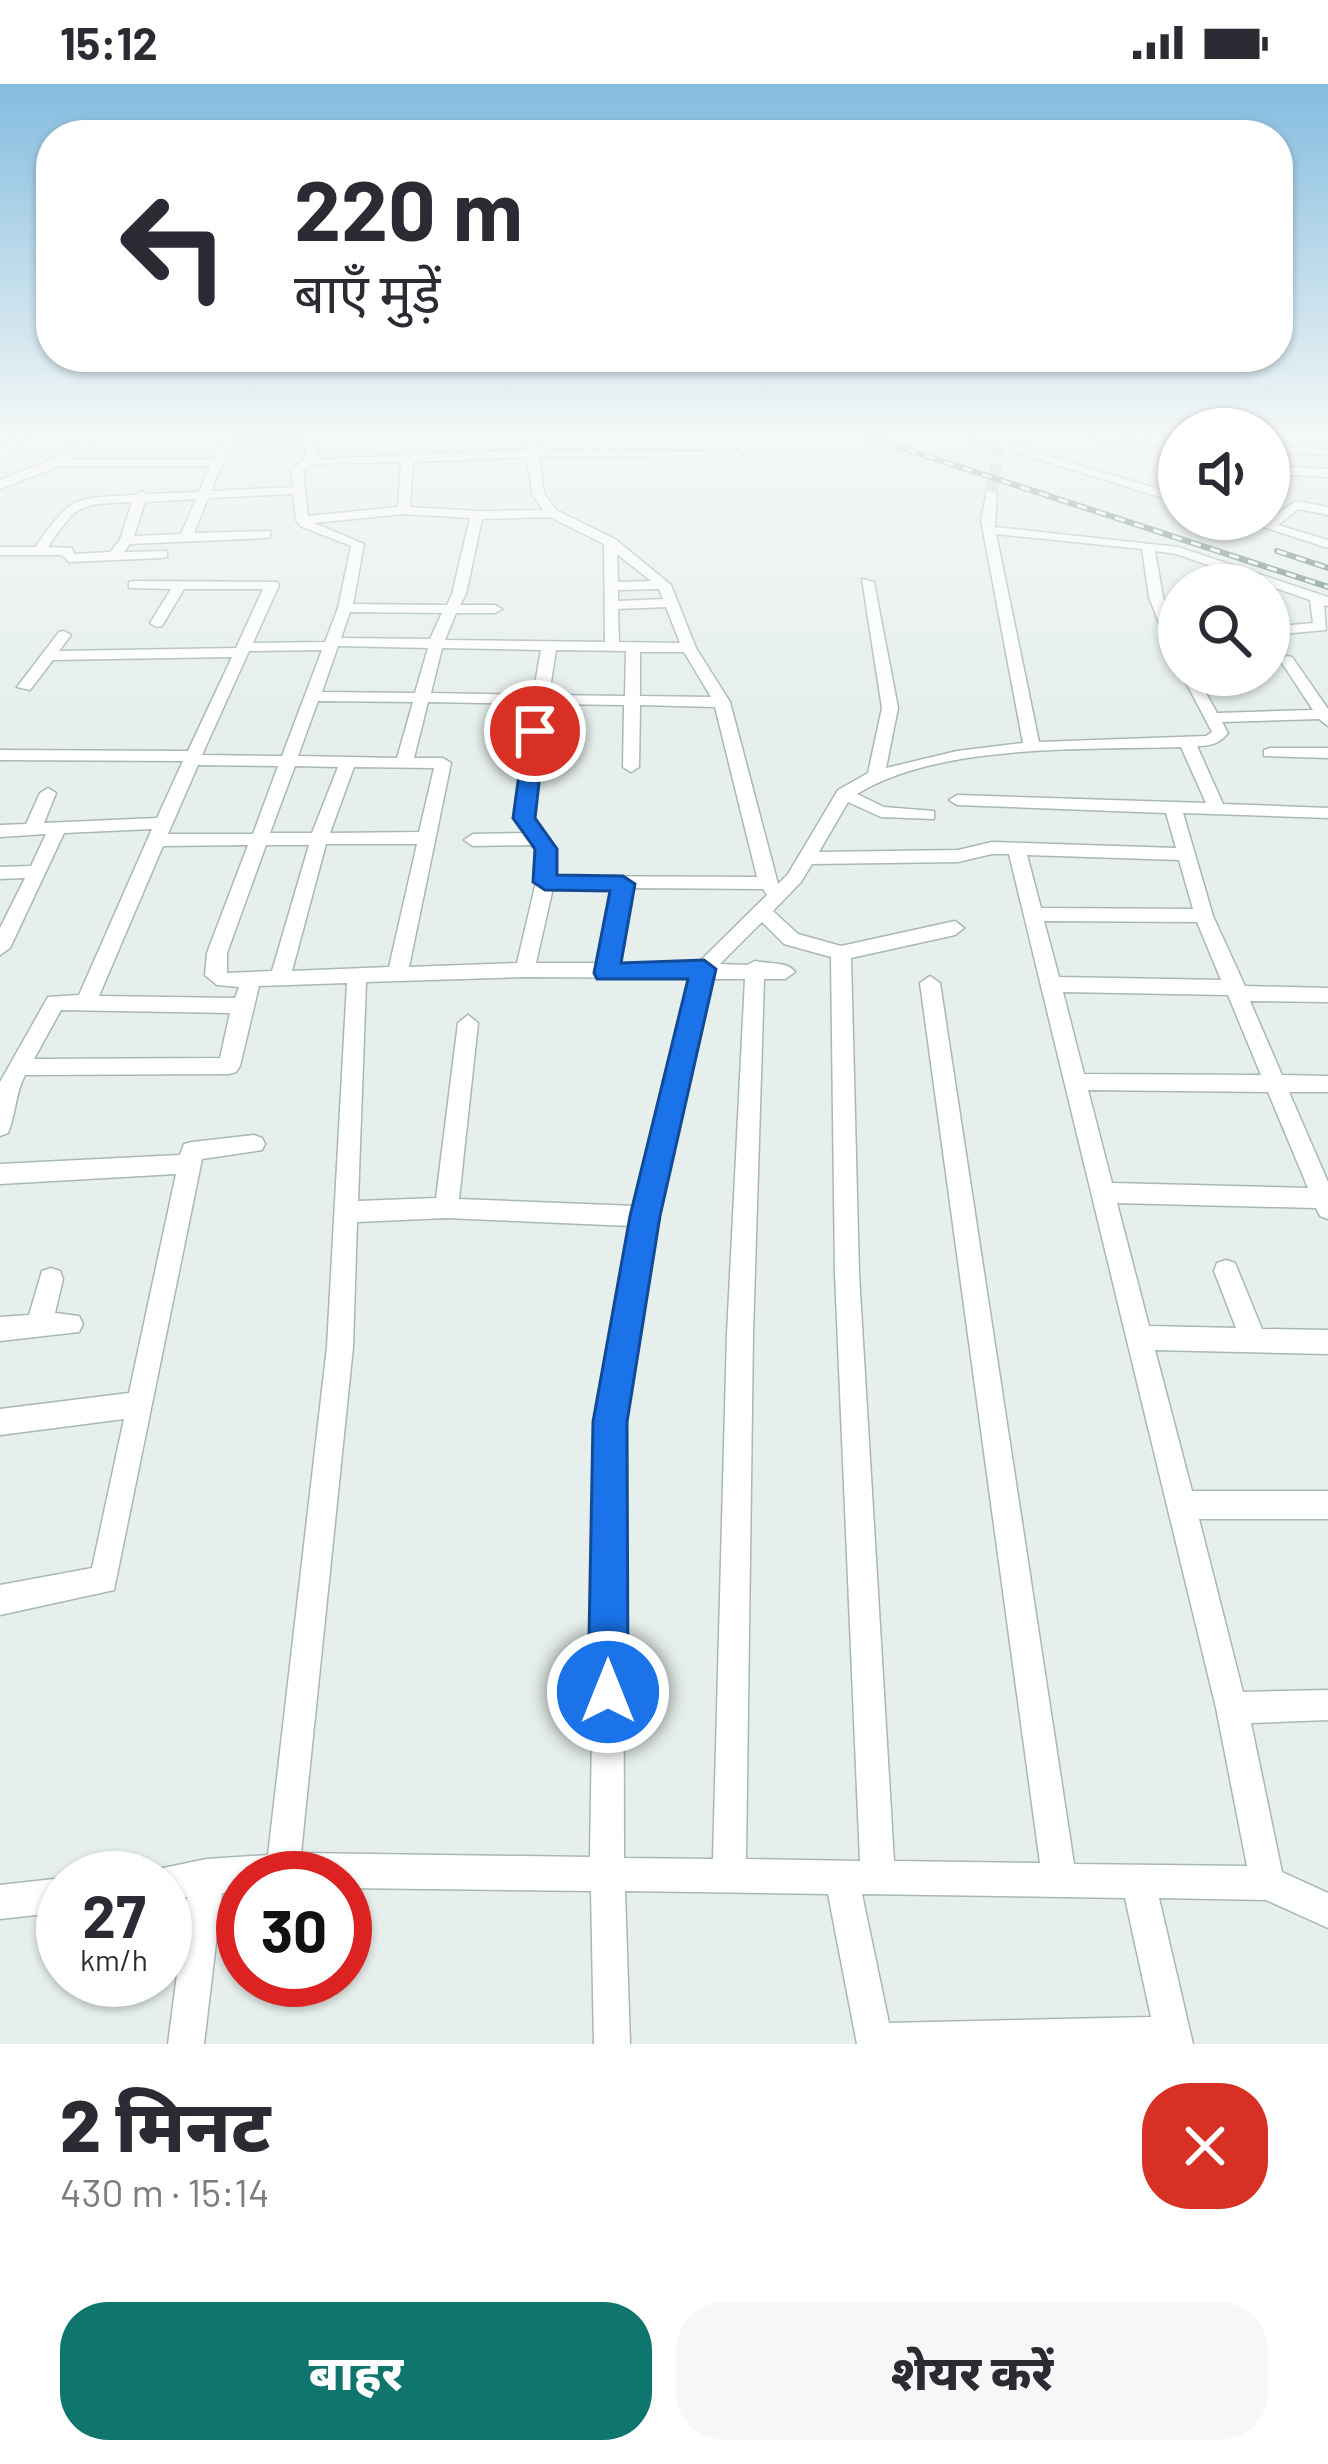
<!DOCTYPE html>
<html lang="hi">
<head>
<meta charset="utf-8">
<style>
	:root { --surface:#fff; --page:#f7f7f7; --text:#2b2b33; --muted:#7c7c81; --accent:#0f766e }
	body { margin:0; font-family:Barlow,"Noto Sans Devanagari",sans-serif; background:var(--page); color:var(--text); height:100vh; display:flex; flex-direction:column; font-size:45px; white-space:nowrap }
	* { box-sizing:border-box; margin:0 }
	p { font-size:39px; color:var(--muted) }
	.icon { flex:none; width:66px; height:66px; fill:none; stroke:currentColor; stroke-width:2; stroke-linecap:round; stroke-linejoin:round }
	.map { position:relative; height:1960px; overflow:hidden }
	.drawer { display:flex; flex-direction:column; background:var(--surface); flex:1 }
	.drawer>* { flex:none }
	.guide { position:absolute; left:36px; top:36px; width:1257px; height:252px; border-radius:48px; box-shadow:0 3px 9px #0004; background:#fff; color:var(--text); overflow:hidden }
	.buttons { position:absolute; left:1158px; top:324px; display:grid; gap:24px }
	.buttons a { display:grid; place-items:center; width:132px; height:132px; border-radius:50%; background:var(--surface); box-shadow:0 3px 9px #0004; font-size:60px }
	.speed { position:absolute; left:36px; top:1767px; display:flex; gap:24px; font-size:60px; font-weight:700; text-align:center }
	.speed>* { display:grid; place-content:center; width:156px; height:156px; border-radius:50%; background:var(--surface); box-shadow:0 3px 9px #0004; line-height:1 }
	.speed small { font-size:30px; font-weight:400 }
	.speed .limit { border:18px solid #d22; background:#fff; color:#111 }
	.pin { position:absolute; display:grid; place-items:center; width:102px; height:102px; color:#fff; margin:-51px; border:6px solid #fff; border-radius:50%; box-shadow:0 3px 12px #0007 }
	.me { position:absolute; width:132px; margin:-66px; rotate:0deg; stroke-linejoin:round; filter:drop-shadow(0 0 9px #0008) }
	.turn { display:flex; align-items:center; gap:42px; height:252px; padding:0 60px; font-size:54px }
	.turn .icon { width:156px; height:156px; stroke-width:2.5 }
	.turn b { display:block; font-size:84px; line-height:102px }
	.round { display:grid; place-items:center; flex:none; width:126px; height:126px; border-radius:48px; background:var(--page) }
	.summary { display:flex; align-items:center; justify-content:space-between; height:204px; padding:0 60px }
	h1 { font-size:72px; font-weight:800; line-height:90px }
	.button { display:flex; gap:24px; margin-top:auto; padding:24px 60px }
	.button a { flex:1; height:138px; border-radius:48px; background:var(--accent); color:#fff; font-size:48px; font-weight:800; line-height:138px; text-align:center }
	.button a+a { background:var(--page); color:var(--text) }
	.status { display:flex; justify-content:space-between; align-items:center; height:84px; padding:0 60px; background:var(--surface); direction:ltr }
	.status svg { height:33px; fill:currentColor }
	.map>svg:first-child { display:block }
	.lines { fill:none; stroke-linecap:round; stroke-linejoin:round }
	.street-tunnel { stroke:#bfccc8; stroke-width:12; stroke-dasharray:12 6; stroke-linecap:butt }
	.street-casing { stroke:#a8b8b2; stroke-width:3 }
	.street { fill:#fff; fill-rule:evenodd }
	.rail-casing { stroke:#5f7d75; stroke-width:6 }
	.rail { stroke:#f7fbf9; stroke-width:3; stroke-dasharray:10; stroke-linecap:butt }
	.route { fill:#1a73e8; stroke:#114b97; stroke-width:3 }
</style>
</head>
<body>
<div class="status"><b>15:12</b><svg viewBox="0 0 49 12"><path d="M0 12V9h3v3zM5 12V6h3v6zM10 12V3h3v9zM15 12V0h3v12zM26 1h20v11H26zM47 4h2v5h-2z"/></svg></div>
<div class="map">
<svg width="1328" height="1960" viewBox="0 0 1328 1960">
	<rect width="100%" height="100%" fill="#e6efeb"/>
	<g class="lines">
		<polyline class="street-tunnel" points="991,409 1000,361"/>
		<defs>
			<g id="street">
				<polygon points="14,353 26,353 0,376 0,367"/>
				<path d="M82 353H94L71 376 213 375 223 353H233L232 357H307L308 353H318L317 374 323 375 526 366 525 353H535L538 366 741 368 743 370 737 373 539 372 544 409 556 426 615 455 671 501 696 564 730 618 778 800 788 790 838 706 868 689 882 624 862 495 874 498 898 624 886 684 957 667 1023 659 981 436 987 406 997 409 995 443 1178 463 1328 513V522L1324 521 1326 546 1269 551V543L1313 539 1310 516 1176 470 1155 467 1163 513 1179 554V577L1172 573 1149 513 1142 465 996 450 1039 658 1206 652 1212 648 1182 591H1196L1217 629 1313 626 1280 576 1287 572 1292 573 1328 625V642L1319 635 1222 638 1228 649C1219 660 1210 662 1197 662L1223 720 1328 724V734L1183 729 1213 832 1245 902 1328 904V918L1250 917 1282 991 1328 992V1008H1289L1328 1098V1135L1320 1132 1316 1124 1117 1119 1149 1242 1236 1244 1214 1187 1217 1179 1226 1176 1235 1179 1262 1245 1328 1246V1270L1155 1266 1192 1407H1328V1435H1199L1243 1608 1328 1606V1636L1251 1639 1282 1788 1328 1809V1844L1266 1816 1159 1814 1193 1960H857L828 1810 625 1807 630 1960H594L591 1807 345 1804V1794H243V1807L222 1809 204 1960H168L187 1813 165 1815V1794H150L153 1786 207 1775 268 1771 327 1263 347 899 259 902 240 982 236 988 229 990 25 991C15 1010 16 1030 8 1049L0 1052V998L48 913 79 911 152 745 64 749 10 864 0 871V844L25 794 0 795V783L31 782 46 750 0 753V741L26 740 40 709 48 704 56 709 44 739 157 734 183 677 0 676V666L188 667 232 573 53 576 30 606 17 603 59 548 64 547 71 551 59 567 236 564 263 505H184L162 542 157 543 150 539 171 505 129 504V498L134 497 277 498 279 501 253 559 325 558 338 524 351 462 300 442 296 436 293 410 208 414 194 449 270 447V453L265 454 130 460 124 468 167 467V473L162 474 69 478 62 471H0V463H35C72 412 72 414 135 411L141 407 147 410 199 408 210 382H59L0 405V396L65 370ZM229 363H306L305 375 291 385 293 403 211 407ZM527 373 532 409 543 426 477 427 410 423 413 378ZM401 378 398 423 308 432 303 386 313 380ZM196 415 181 450 134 452 145 418ZM132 418 120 456 110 468 74 470 72 464 48 463C79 418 78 421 132 418ZM404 430 470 434 452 510 447 521 353 520 364 460 314 439ZM550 433 604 460 605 558 445 556 456 529H495L502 525 495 521H460L466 510 482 435ZM617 470 651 497 618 498ZM659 505 663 515 618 517V506ZM666 523 680 559 619 558 618 525ZM350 528 442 529 430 555 341 554ZM338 562 428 564 415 609 322 608ZM442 564 541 566 533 611 431 609ZM322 566 282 672 202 671 249 567ZM556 566 626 567 625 612 549 611ZM640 568H684L711 613 640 612ZM318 617 413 618 397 674 298 672ZM428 618 532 620 516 715 515 734 528 749 473 750 464 756 473 762 531 761 537 767 536 798 517 879 409 883 451 679 443 674H414ZM547 620 624 621 623 683 631 688 639 683 640 621 715 623 757 793 554 792 555 765 533 733ZM1181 663 1206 719 957 711 949 716 957 721 1166 729 1176 764 992 758 958 766 819 768 848 718 881 733 934 735V727L884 723 857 710C940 659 1084 666 1181 663ZM198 681 278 682 253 750H168ZM295 682 338 683 312 749H270ZM354 683 434 684 419 748 330 749ZM326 760H417L389 883 292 887ZM248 761 207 869 205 891 217 901 239 903 235 914 99 912 163 762ZM266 761H309L272 887 227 889V869ZM992 770H1009L1216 1624 1247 1782 1074 1780 940 899 930 892 920 899 1040 1779 894 1777 859 1190 851 874 955 851 964 844 955 837 841 862 798 850 773 827 801 798 812 780 958 778ZM1027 771 1179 776 1193 825 1041 824ZM553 804H613L598 879H536ZM631 804 763 805 767 811 697 880H617ZM1044 837 1197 838 1221 896 1059 893ZM762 838 784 860 831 873 835 1190 860 1777 746 1775 753 1250 764 895H785L795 888C788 877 767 880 755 877L747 881 720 880ZM525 893 692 894 636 1122 459 1115 478 939 468 931 458 939 436 1114 358 1117 366 898ZM712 895H745L727 1250 713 1775 624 1774 623 1338 657 1132ZM1063 908 1228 911 1261 991 1084 990ZM61 926 230 929 220 974 34 975ZM1088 1006 1268 1008 1308 1104 1112 1099ZM446 1134 632 1142 597 1338 590 1773 301 1769 353 1263 357 1138ZM862 1810 1125 1814 1151 1933 889 1939Z"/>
				<polygon points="967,353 984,353 1179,411 1179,419"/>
				<polygon points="1090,353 1179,356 1179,362 1096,356"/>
				<polygon points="1269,362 1328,365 1328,371 1269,368"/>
				<polygon points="1269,382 1328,385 1328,393 1269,390"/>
				<polygon points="1296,417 1328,423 1328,431 1298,425 1278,441 1328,456 1328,464 1239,435 1266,437"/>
				<polygon points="1270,664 1328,664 1328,674 1264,672 1264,666"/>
				<polygon points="254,1051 262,1054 265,1060 262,1066 202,1075 114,1506 0,1531 0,1501 92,1484 124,1335 0,1351 0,1325 129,1309 176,1090 0,1100 0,1080 180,1071 184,1060 192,1058"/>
				<polygon points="51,1184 60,1187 63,1195 55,1229 79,1232 83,1240 79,1248 0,1257 0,1233 29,1231 42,1187"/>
				<polygon points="63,1794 63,1828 0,1835 0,1801"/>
			</g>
		</defs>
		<use href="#street" class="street-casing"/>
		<use href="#street" class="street"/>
		<defs>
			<g id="rail">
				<polyline points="868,353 1328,503"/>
				<polyline points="1277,467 1328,484"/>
			</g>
		</defs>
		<use href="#rail" class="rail-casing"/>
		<use href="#rail" class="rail"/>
	</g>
	<linearGradient id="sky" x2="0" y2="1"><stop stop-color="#84bce0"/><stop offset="0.56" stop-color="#f4f8f6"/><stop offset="1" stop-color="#f4f8f6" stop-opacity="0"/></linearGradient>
	<rect width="1328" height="627" fill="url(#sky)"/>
	<polygon class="route" points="535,641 545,647 535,734 557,765 557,791 623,792 635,800 621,879 704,876 716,885 660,1132 627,1338 628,1608 623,1622 608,1628 594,1622 588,1608 593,1338 630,1132 688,895 597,895 594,889 610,807 545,806 533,798 535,765 513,734 525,647"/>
</svg>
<div class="buttons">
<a><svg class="icon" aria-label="sound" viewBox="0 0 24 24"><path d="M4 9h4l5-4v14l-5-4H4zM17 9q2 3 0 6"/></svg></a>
<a><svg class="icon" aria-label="search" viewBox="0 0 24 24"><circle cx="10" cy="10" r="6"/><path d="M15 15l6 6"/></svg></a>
</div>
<div class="speed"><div>27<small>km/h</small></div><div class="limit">30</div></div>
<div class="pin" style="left:535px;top:647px;background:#d93025"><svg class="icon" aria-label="arrive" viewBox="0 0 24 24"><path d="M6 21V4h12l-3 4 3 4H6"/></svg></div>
<svg class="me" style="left:608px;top:1608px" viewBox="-20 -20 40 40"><circle r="17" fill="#1a73e8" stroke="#fff" stroke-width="3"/><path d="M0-11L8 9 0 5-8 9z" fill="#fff"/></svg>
<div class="guide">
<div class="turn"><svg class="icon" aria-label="left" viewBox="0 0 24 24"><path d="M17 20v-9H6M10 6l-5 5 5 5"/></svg><div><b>220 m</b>बाएँ मुड़ें</div></div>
</div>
</div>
<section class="drawer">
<div class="summary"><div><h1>2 मिनट</h1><p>430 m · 15:14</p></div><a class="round" style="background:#d93025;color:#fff"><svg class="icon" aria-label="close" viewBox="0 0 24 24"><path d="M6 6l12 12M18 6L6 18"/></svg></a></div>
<div class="button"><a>बाहर</a><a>शेयर करें</a></div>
</section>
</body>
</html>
